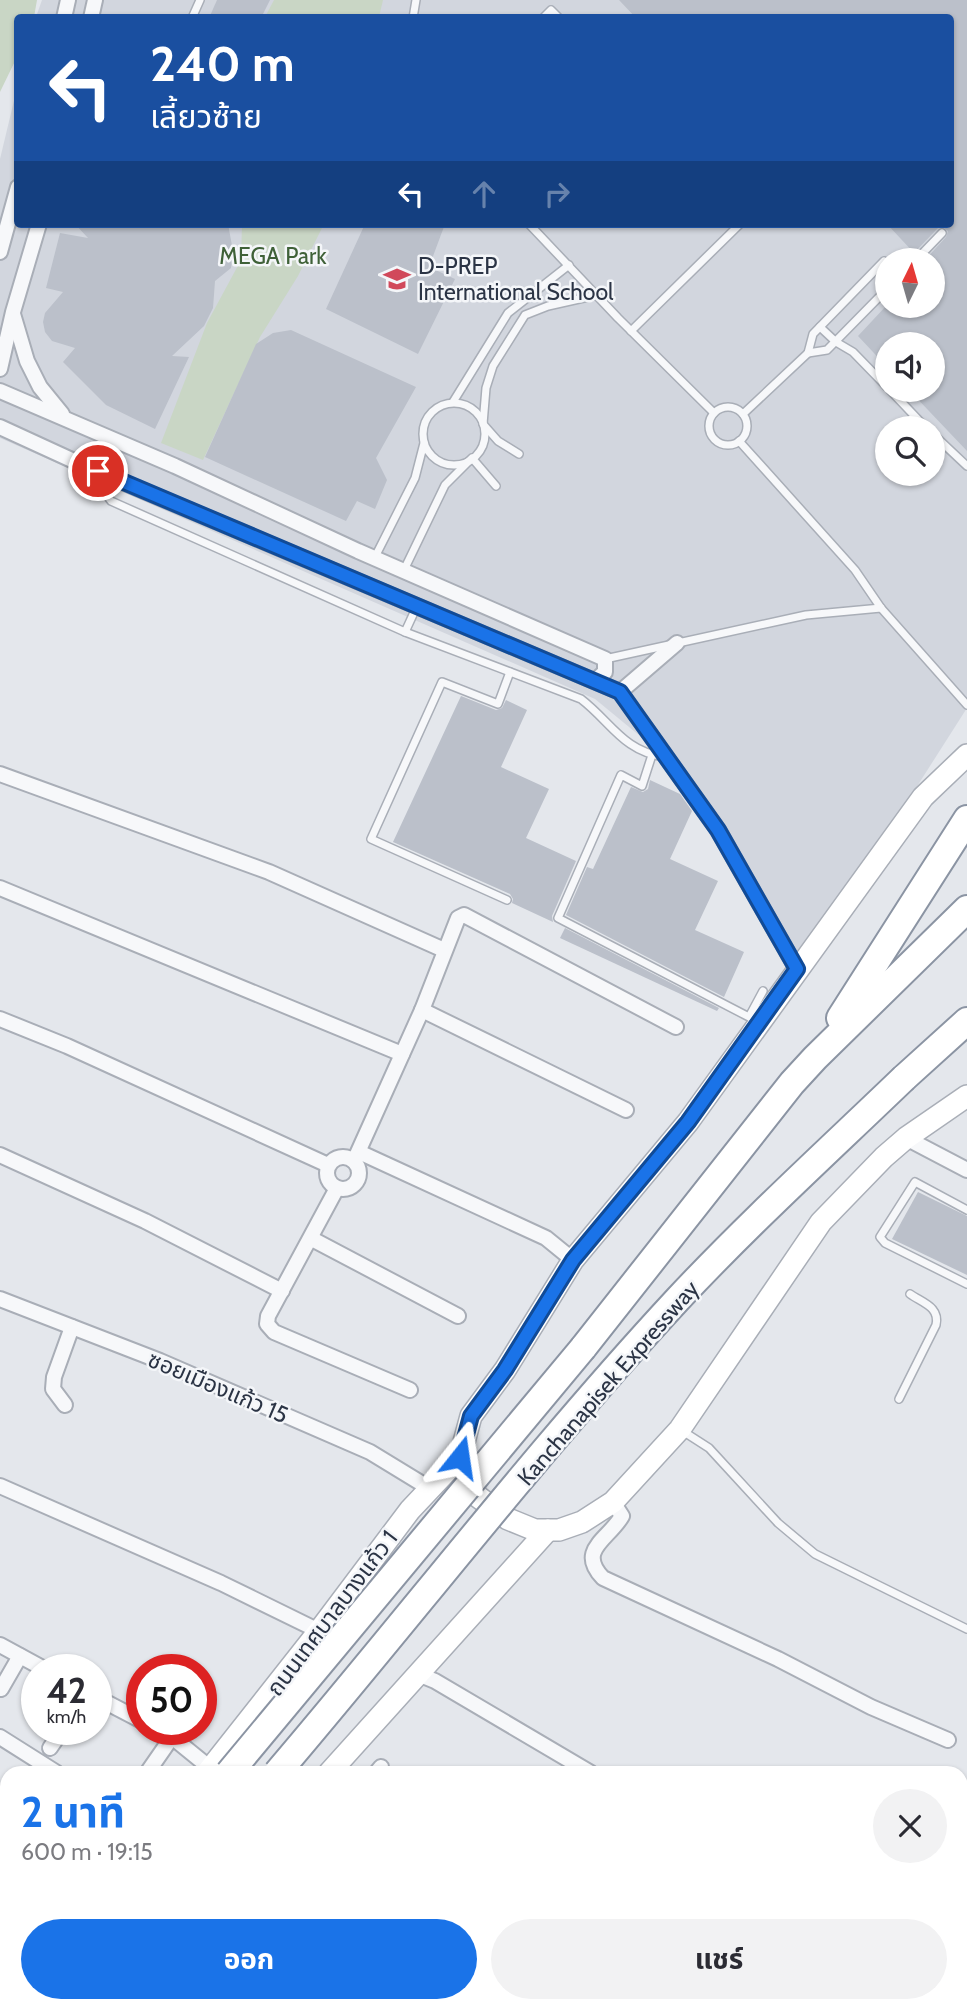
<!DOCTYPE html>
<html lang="th">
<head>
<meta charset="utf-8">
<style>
	:root { --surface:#fff; --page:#f2f2f3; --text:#2b2b33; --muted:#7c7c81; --accent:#1a73e8 }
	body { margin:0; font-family:Cabin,"Noto Sans Thai",sans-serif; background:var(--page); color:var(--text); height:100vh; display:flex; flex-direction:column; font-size:26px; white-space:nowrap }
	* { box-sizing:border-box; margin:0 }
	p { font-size:23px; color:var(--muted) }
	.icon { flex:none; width:38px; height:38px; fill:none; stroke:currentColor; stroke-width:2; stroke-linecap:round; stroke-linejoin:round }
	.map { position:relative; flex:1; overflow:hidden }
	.side { position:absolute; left:0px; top:1766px; width:968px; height:247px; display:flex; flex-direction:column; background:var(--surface); border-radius:21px 21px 0 0; box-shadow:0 2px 5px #0004 }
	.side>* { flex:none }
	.hud { position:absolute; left:14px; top:14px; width:940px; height:214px; border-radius:7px; box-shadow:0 2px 5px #0004; background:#1a4fa0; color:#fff; overflow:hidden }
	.needle { width:46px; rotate:5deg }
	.buttons { position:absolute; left:875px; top:248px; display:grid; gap:14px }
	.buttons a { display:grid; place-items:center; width:70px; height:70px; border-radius:50%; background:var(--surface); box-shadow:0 2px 5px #0004; font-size:35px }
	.speed { position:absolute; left:21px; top:1654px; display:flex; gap:14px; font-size:35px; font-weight:700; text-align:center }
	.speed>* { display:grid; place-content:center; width:91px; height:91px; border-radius:50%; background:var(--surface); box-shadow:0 2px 5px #0004; line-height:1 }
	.speed small { font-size:18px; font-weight:400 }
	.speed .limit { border:10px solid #d22; background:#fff; color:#111 }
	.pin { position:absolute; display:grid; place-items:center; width:60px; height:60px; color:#fff; margin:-30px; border:4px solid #fff; border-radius:50%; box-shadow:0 2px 7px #0007 }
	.me { position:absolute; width:77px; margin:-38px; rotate:15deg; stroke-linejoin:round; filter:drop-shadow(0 0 5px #0008) }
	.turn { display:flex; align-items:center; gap:24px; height:147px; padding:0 21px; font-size:32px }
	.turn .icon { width:91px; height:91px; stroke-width:2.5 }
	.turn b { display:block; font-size:49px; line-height:60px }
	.lanes { display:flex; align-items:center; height:66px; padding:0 21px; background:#0003; justify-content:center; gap:35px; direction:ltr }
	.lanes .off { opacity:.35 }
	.round { display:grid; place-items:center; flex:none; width:74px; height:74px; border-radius:37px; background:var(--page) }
	.overview { display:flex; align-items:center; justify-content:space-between; height:119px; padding:0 21px }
	h1 { font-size:42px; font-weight:700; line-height:52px; color:var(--accent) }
	.cta { display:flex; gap:14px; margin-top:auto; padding:14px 21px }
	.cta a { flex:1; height:80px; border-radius:42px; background:var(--accent); color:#fff; font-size:28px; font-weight:700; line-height:80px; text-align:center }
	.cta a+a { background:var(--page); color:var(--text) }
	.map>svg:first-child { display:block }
	.built { fill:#d2d6de; fill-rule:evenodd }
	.green { fill:#c9d6c5 }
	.building { fill:#bbc0ca }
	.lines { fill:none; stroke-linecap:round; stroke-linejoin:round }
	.lane-casing { stroke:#a9aeb7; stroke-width:10 }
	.street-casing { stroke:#a9aeb7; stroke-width:18 }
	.secondary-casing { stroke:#a9aeb7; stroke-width:24 }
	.highway-casing { stroke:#8b94a3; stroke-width:30 }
	.lane { stroke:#f7f8fa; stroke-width:7 }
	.street { stroke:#f7f8fa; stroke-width:14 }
	.secondary { stroke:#fff; stroke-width:21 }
	.highway { stroke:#fff; stroke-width:26 }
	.highway-bridge-casing { stroke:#8b94a3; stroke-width:30; stroke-linecap:butt }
	.highway-bridge { stroke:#fff; stroke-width:26 }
	.route-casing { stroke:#114b97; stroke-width:18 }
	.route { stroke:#1a73e8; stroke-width:12 }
	.labels { text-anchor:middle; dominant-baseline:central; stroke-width:5; stroke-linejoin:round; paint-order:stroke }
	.park-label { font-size:23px; fill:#3f6138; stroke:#f4f6f9 }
	.poi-label { font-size:23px; fill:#2b3445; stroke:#f4f6f9; text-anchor:start }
	.street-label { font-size:23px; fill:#2b3445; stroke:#f4f6f9 }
</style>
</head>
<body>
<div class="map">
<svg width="967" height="2012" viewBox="0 0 967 2012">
	<rect width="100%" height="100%" fill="#e4e7ec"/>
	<path class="built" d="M42 0H967V708L796 976 674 764 595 699 0 438V159L17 88 18 224H950V18L36 17ZM887 261H933V306H887ZM887 345H933V390H887ZM887 429H933V474H887Z"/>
	<g class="green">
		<polygon points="0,0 37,0 34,17 18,18 17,57 0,92"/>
		<polygon points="274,0 383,0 379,17 265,17"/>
		<polygon points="242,224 324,224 298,276 260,337 203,460 161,443 207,323 241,260"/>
	</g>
	<g class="building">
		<polygon points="217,0 270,0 261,18 209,18"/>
		<polygon points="619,0 967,0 967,451 909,390 933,390 933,345 887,345 887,367 858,336 886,306 933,306 933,261 924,261 946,237 948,231 943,227 938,228 914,253 887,224 950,224 950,18 636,18"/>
		<polygon points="75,224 228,224 233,251 231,268 215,281 213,308 204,326 172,356 189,357 155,429 106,405 63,362 75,348 52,341 45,332 43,322 45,313 63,292 46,288 60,233 88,238"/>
		<polygon points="365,224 445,224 429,267 455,279 418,354 326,309"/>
		<polygon points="291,330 416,387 376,458 387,480 375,509 357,501 346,521 205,457 256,344 273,333"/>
		<polygon points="461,696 496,710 502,708 506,700 527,710 501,767 549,789 526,838 576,861 552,916 553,922 512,903 513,899 510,894 393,842"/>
		<polygon points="650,780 680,794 692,811 670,859 718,881 695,930 744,952 724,997 566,915 587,867 593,869 631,787 643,792 648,789"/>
		<polygon points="565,928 719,1008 717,1011 560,938"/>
		<polygon points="918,1192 967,1216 967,1275 892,1239"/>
	</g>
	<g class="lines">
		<defs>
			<g id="lane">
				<polyline points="192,18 200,0"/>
				<polyline points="413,18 416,0"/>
				<polyline points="543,18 551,10 559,18"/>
				<polyline points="529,224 618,318 714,413"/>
				<polyline points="915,261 942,233"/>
				<polyline points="820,327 836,342 853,352 887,387"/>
				<polyline points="631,331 740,224"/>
				<polyline points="808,353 827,350 887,289"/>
				<polyline points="890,390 927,429"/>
				<polyline points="453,402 508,313 569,265"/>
				<circle cx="454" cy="434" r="31"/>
				<circle cx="728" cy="426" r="19"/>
				<polyline points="743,414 808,353 813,334 884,261"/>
				<polyline points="933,434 967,466"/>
				<polyline points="739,441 855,570 881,608 967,705"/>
				<polyline points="519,454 498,441 483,424 486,388 493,366 525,315 548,306 597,295"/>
				<path d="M98 472 105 493 111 501 405 632 581 699C611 722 623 751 664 757"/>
				<polyline points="375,557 415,478 424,443"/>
				<polyline points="404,570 445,485 472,458 496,486"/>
				<polyline points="405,632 417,606"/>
				<polyline points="605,659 806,615 881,608"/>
				<polyline points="652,755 642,786 621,775 558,918 749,1017 763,991"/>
				<polyline points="507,900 371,839 442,682 498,704 510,672"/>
				<polyline points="967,1210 915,1182 880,1237 885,1243 967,1284"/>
				<path d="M899 1399 936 1325C940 1307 923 1303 910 1294"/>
				<polyline points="681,1430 709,1448 778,1523 815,1554 967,1629"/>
			</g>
			<g id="street">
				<polyline points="64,18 68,0"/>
				<polyline points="91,18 95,0"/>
				<polyline points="0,252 18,187"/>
				<polyline points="13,314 27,361 40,387 62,414"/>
				<polyline points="0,369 13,312 39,224"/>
				<polyline points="0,391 175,466 358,551 605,659 605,672 595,681"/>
				<polyline points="0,427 87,467 620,692 718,830 797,969"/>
				<polyline points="620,692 677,643"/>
				<polyline points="0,774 269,872 444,950"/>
				<polyline points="0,888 402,1054"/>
				<polyline points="422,1010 626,1110"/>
				<polyline points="0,1019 67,1046 328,1165"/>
				<polyline points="906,1138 967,1170"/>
				<polyline points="359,1152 546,1238 573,1260"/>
				<polyline points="0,1155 145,1221 282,1291"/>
				<circle cx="343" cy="1173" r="16"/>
				<polyline points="354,1161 422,1010 458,918 464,915 676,1027"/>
				<polyline points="337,1188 268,1316 267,1324 274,1332 410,1390"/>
				<polyline points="312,1239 458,1316"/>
				<polyline points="0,1299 160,1361 370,1452 429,1488"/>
				<polyline points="65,1405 53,1389 54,1377 72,1327"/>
				<polyline points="0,1486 221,1583 319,1631"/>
				<path d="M613 1502 622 1516C609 1539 576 1550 603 1578L778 1659 871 1707 948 1740"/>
				<polyline points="0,1645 46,1670"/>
				<polyline points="418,1674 435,1681 591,1773"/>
				<polyline points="1,1689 20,1656"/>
				<polyline points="96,1697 142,1721"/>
				<polyline points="156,1729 172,1737 215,1772"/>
				<polyline points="0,1737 57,1773"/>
				<polyline points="50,1748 63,1729"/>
				<polyline points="147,1773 172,1737"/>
				<polyline points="376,1773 381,1767"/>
				<polyline points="438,2006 449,2012"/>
				<polyline points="548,2006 559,2012"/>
				<polyline points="947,2006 957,2012"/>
				<polyline points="661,2012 665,2006"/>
			</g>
			<g id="secondary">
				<polyline points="967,755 923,797 688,1122 573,1260 505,1370 471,1416 460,1457 477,1496 508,1519 535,1530 559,1530 582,1522 613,1502 680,1429 821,1222 884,1157 906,1138 967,1096"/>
				<polyline points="207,1773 319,1631 410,1510 460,1457"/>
				<polyline points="329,1773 548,1530"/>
				<polyline points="0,2001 7,1993"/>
				<polyline points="114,2012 120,2006"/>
			</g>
			<g id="highway">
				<polyline points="840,1018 967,819"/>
				<polyline points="904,1078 967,1021"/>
				<polyline points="583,1348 792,1083 815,1058 967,909"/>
				<polyline points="23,2012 29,2006"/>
				<polyline points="72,2012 78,2006"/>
			</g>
		</defs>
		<use href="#lane" class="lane-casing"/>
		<use href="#street" class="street-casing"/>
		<use href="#secondary" class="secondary-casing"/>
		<use href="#highway" class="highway-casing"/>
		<use href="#lane" class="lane"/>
		<use href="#street" class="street"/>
		<use href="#secondary" class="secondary"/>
		<use href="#highway" class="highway"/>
		<defs>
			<g id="highway-bridge">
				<polyline points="229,1773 583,1348"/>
				<path d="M277 1773C411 1616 537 1451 677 1300 749 1223 828 1151 904 1078"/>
			</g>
		</defs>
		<use href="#highway-bridge" class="highway-bridge-casing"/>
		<use href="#highway-bridge" class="highway-bridge"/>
	</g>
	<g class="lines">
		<defs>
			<polyline id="route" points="98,471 620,692 718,830 797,969 688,1122 573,1260 505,1370 471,1416 460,1457"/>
		</defs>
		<use href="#route" class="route-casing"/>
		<use href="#route" class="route"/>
	</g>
	<defs>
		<symbol id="school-bare" viewBox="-9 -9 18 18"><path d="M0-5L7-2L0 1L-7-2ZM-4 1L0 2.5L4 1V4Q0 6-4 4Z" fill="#d1495b" stroke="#f4f6f9" stroke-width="2.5" paint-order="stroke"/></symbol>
	</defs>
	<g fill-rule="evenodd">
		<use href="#school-bare" x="378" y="260" width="38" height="38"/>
	</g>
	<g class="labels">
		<g class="park-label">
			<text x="273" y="256">MEGA Park</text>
		</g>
		<g class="poi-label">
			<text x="418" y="266">D-PREP<tspan x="418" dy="26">International School</tspan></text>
		</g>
		<g class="street-label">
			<text transform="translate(608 1383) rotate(-49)">Kanchanapisek Expressway</text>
			<text transform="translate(218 1387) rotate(23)">ซอยเมืองแก้ว 15</text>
			<text transform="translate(332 1613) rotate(-53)">ถนนเทศบาลบางแก้ว 1</text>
		</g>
	</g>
</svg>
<div class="buttons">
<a><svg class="needle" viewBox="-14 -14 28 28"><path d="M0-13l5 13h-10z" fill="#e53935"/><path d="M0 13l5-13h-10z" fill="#7c7c81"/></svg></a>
<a><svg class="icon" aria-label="sound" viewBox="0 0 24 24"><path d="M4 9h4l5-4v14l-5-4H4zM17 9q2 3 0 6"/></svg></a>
<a><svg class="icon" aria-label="search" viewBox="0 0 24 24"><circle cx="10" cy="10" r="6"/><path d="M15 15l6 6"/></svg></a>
</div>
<div class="speed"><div>42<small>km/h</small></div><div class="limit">50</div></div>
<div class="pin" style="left:98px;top:471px;background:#d93025"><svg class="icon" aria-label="arrive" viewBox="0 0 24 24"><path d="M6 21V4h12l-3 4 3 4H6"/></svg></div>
<svg class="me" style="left:460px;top:1457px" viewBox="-20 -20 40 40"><path d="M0-17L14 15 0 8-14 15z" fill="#1a73e8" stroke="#fff" stroke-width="4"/></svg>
<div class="hud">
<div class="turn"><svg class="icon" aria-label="left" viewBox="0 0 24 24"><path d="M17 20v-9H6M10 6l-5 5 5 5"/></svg><div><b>240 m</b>เลี้ยวซ้าย</div></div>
<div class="lanes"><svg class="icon" aria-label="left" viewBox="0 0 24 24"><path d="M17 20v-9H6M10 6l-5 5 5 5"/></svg><svg class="icon off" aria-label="ahead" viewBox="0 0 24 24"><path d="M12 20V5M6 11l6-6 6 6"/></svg><svg class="icon off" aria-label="right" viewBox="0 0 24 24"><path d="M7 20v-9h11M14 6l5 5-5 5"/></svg></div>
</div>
<section class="side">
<div class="overview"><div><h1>2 นาที</h1><p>600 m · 19:15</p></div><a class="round"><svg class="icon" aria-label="close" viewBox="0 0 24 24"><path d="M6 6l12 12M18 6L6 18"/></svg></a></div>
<div class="cta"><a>ออก</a><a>แชร์</a></div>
</section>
</div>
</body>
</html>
